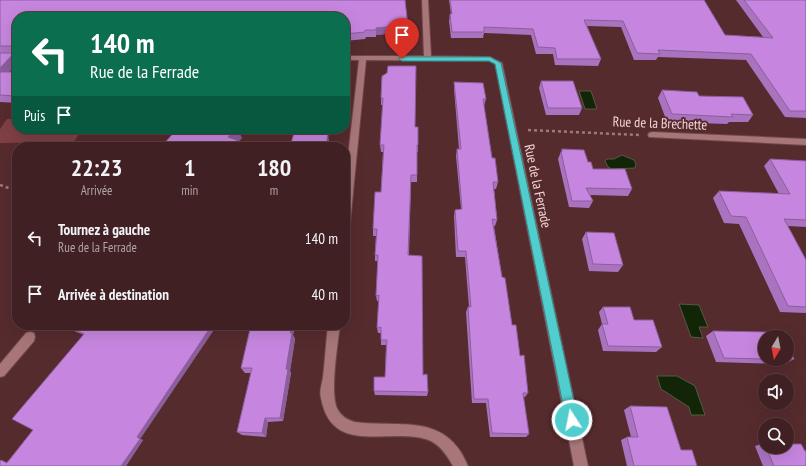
<!DOCTYPE html>
<html lang="fr">
<head>
<meta charset="utf-8">
<style>
	:root { --surface:#402022; --page:#47282a; --text:#f1f3f6; --muted:#aea3a5; --line:#593e40 }
	body { margin:0; font-family:"PT Sans Narrow",sans-serif; background:var(--page); color:var(--text); height:100vh; display:flex; flex-direction:column; font-size:15px; white-space:nowrap }
	* { box-sizing:border-box; margin:0 }
	p { font-size:13px; color:var(--muted) }
	.icon { flex:none; width:22px; height:22px; fill:none; stroke:currentColor; stroke-width:2; stroke-linecap:round; stroke-linejoin:round }
	.map { position:relative; flex:1; overflow:hidden }
	.side { position:absolute; left:12px; top:142px; width:338px; height:188px; display:flex; flex-direction:column; background:var(--surface); border-radius:16px; box-shadow:0 4px 16px #0002,0 0 0 1px var(--line) }
	.side>* { flex:none }
	.hud { position:absolute; left:12px; top:12px; width:338px; height:122px; border-radius:16px; box-shadow:0 4px 16px #0002,0 0 0 1px var(--line); background:#0b6e4f; color:#fff; overflow:hidden }
	.needle { width:26px; rotate:190deg }
	.controls { position:absolute; left:758px; top:330px; display:grid; gap:8px }
	.controls a { display:grid; place-items:center; width:36px; height:36px; border-radius:50%; background:var(--surface); box-shadow:0 4px 16px #0002,0 0 0 1px var(--line); font-size:20px }
	.pin { position:absolute; display:grid; place-items:center; width:34px; height:34px; color:#fff; margin:-41px -17px; border-radius:50% 50% 50% 0; rotate:-45deg; box-shadow:0 0 4px #0007 }
	.pin .icon { rotate:45deg }
	.me { position:absolute; width:44px; margin:-22px; rotate:349deg; stroke-linejoin:round; filter:drop-shadow(0 0 3px #0008) }
	.turn { display:flex; align-items:center; gap:14px; height:84px; padding:0 12px; font-size:18px }
	.turn .icon { width:52px; height:52px; stroke-width:2.5 }
	.turn b { display:block; font-size:28px; line-height:34px }
	.then { display:flex; align-items:center; height:38px; padding:0 12px; background:#0003; gap:8px; font-size:15px }
	.eta { display:flex; justify-content:space-evenly; align-items:center; height:68px; text-align:center }
	.eta b { font-size:24px; font-weight:800; line-height:28px }
	ul { padding:0; list-style:none }
	li { display:flex; align-items:center; gap:12px; height:56px; padding:0 12px }
	li div { flex:1 }
	li b { display:block; font-size:15px }
	li em { font-style:normal }
	.map>svg:first-child { display:block }
	.green { fill:#7f4045 }
	.water { fill:#122507; stroke:#555a45 }
	.lines { fill:none; stroke-linecap:round; stroke-linejoin:round }
	.service-casing { stroke:#6d484b; stroke-width:2 }
	.minor-casing { stroke:#6d484b; stroke-width:2 }
	.path { stroke:#9e7a7c; stroke-width:2.5; stroke-dasharray:3 3; stroke-linecap:butt }
	.service { fill:#a87678; fill-rule:evenodd }
	.minor { fill:#a87678; fill-rule:evenodd }
	.wall { fill:#aa73c0 }
	.shaded-wall { fill:#8b5e9c }
	.building { fill:#c686df; stroke:#8b5e9c }
	.route { fill:#52cdce; stroke:#358586 }
	.labels { text-anchor:middle; dominant-baseline:central; stroke-width:4; stroke-linejoin:round; paint-order:stroke }
	.street-label { font-size:14px; fill:#f1d4d5; stroke:#562b2e }
</style>
</head>
<body>
<div class="map">
<svg width="806" height="466" viewBox="0 0 806 466">
	<rect width="100%" height="100%" fill="#562b2e"/>
	<polygon class="green" points="7,119 17,119 17,129 82,129 74,142 0,143 0,129"/>
	<g class="water">
		<polygon points="579,91 591,91 597,109 585,109"/>
		<polygon points="622,155 634,160 636,164 635,168 612,169 608,167 605,161 607,159 614,159"/>
		<polygon points="679,304 699,305 708,327 699,327 703,338 691,337"/>
		<polygon points="657,376 677,376 695,386 705,415 691,415 689,407 661,389"/>
	</g>
	<g class="lines">
		<defs>
			<polygon id="service" points="30,332 34,333 35,337 34,341 4,376 0,377 0,364 26,333"/>
			<g id="minor">
				<polygon points="422,0 428,0 431,56 490,57 502,63 588,466 574,466 495,64 489,61 366,60 350,224 348,227 345,228 345,182 359,60 345,60 345,56 424,56"/>
				<polygon points="652,132 806,139 806,145 649,137 648,135 649,133"/>
				<path d="M328 325H340C338 343 329 396 338 410 342 417 348 420 355 422 401 428 446 412 468 466H453C448 457 441 446 431 441 393 425 332 459 321 398 319 391 322 384 323 377 325 360 326 342 328 325Z"/>
			</g>
		</defs>
		<use href="#service" class="service-casing"/>
		<use href="#minor" class="minor-casing"/>
		<g class="path">
			<polyline points="528,130 639,135"/>
			<polyline points="0,185 17,191"/>
		</g>
		<use href="#service" class="service"/>
		<use href="#minor" class="minor"/>
	</g>
	<g class="wall">
		<polygon points="0,0 405,0 408,27 408,34 386,34 376,35 376,37 366,37 365,39 345,41 345,17 17,17 17,63 9,72 17,72 17,103 0,102"/>
		<polygon points="449,0 704,0 725,35 763,37 736,0 805,0 806,1 806,118 785,117 746,60 658,57 656,60 634,60 621,27 587,26 601,59 598,66 555,65 553,54 536,54 531,35 484,33 483,38 451,38 449,21 450,14 451,14"/>
		<polygon points="382,76 415,127 418,127 418,152 417,152 417,182 411,182 409,255 423,375 428,392 427,396 375,395 374,391 385,377 386,345 381,345 381,333 378,333 377,328 379,301 377,301 376,296 378,261 375,261 375,255 376,236 373,236 373,229 381,192 383,152 381,152 380,145 383,105 381,105 381,98"/>
		<polygon points="541,81 582,108 579,115 546,115 539,88"/>
		<polygon points="454,82 486,99 484,106 492,158 498,182 496,189 494,189 497,220 495,226 494,226 502,277 512,325 520,356 528,393 525,397 523,397 529,434 526,437 490,437 486,403 472,403 466,312 468,307 469,307 465,257 456,257 454,216 455,210 461,209 456,156 457,149 459,149 454,89"/>
		<polygon points="662,90 699,96 753,115 748,122 729,122 727,124 667,122 658,98"/>
		<polygon points="562,149 588,162 593,169 632,189 628,196 590,195 593,201 589,208 569,207 558,159"/>
		<polygon points="770,159 806,161 806,227 788,226 806,260 806,313 780,312 739,224 724,223 713,198 719,191 779,194 764,166"/>
		<polygon points="586,232 623,265 618,272 589,271 582,239"/>
		<polygon points="603,307 634,320 662,347 656,352 603,351 598,330 602,324 599,312"/>
		<polygon points="63,325 215,328 140,439 143,440 126,466 0,466 8,461 33,430 84,335 67,328"/>
		<polygon points="251,325 295,325 293,335 295,339 290,371 291,373 283,421 268,422 266,437 242,435 237,432 251,373 245,373 241,368"/>
		<polygon points="713,331 765,337 765,359 794,359 785,364 716,362 706,336"/>
		<polygon points="630,406 681,450 697,466 627,466 621,440 627,437 631,437 624,410"/>
		<polygon points="764,443 765,443 765,447 787,447 805,451 806,466 763,466 755,446"/>
	</g>
	<g class="shaded-wall">
		<polygon points="385,27 386,34 376,35 376,37 376,28"/>
		<polygon points="17,50 17,63 3,79 0,76 0,68"/>
		<polygon points="235,129 238,129 242,138 238,143 240,147 232,147 228,137"/>
		<polygon points="324,129 327,129 325,141 324,134"/>
		<polygon points="328,134 329,141 328,147 326,147"/>
		<polygon points="212,325 215,328 140,439 137,437"/>
		<polygon points="292,325 295,325 293,335 295,339 290,371 291,373 283,421 280,418 286,369"/>
		<polygon points="265,418 268,422 266,437 262,433"/>
		<polygon points="140,439 143,440 126,466 121,466"/>
	</g>
	<g class="building">
		<polygon points="0,0 405,0 408,27 385,27 376,28 376,30 365,30 365,32 345,34 345,17 17,17 17,50 0,68 0,53 12,53 13,48 12,46 0,46"/>
		<polygon points="450,0 704,0 725,35 773,38 744,0 805,0 806,1 806,111 790,111 751,54 658,50 660,54 637,53 623,21 584,20 601,59 557,59 555,48 538,47 533,29 484,27 484,32 452,32 450,14 452,14"/>
		<polygon points="388,66 416,66 415,127 418,127 418,145 417,145 417,175 411,175 408,255 422,256 423,375 427,374 428,392 374,391 374,377 385,377 387,340 381,340 381,327 377,328 379,295 376,296 378,255 375,255 377,229 373,229 375,192 381,192 384,145 380,145 383,98 381,98 382,76 387,73"/>
		<polygon points="0,72 17,72 17,96 0,95"/>
		<polygon points="541,81 573,81 582,108 548,108"/>
		<polygon points="454,82 483,83 486,99 483,99 492,158 495,158 498,182 493,182 497,220 492,219 502,277 505,278 512,325 516,325 520,356 524,355 528,393 523,393 529,434 492,433 488,399 474,399 468,307 471,307 466,251 458,251 455,210 462,209 457,149 461,149"/>
		<polygon points="662,90 697,92 699,96 743,97 753,115 731,114 733,117 672,114"/>
		<polygon points="177,129 235,129 228,137 237,140 232,147 161,147"/>
		<polygon points="295,129 324,129 324,134 328,134 326,147 290,147"/>
		<polygon points="77,143 94,147 72,147"/>
		<polygon points="562,149 584,150 588,162 591,162 593,169 625,169 632,189 586,188 593,201 572,201 561,152 562,152"/>
		<polygon points="770,159 806,161 806,220 784,219 806,260 806,307 788,306 746,217 731,216 719,191 790,194"/>
		<polygon points="586,232 614,233 623,265 593,264"/>
		<polygon points="603,307 630,307 634,320 653,320 662,347 608,346 602,324 608,324"/>
		<polygon points="63,325 212,325 137,437 140,439 121,466 0,466 0,461 1,460 7,463 33,430 12,419 84,334"/>
		<polygon points="251,325 292,325 290,333 292,333 286,369 288,369 280,418 265,418 262,433 237,432 252,368 241,368"/>
		<polygon points="713,331 766,332 768,337 765,337 765,359 724,358"/>
		<polygon points="787,345 794,359 784,359 787,359"/>
		<polygon points="630,406 667,407 681,450 692,450 697,466 634,466 627,437 638,437"/>
		<polygon points="787,444 801,444 805,451 806,451 806,466 774,466 766,447 787,447"/>
	</g>
	<polygon class="route" points="400,57 490,57 501,63 578,420 576,424 572,426 568,424 566,420 495,64 489,61 402,61 399,59"/>
	<g class="labels">
		<g class="street-label">
			<text transform="translate(660 123) rotate(2)">Rue de la Brechette</text>
			<text transform="translate(538 186) rotate(78)">Rue de la Ferrade</text>
		</g>
	</g>
</svg>
<div class="controls">
<a><svg class="needle" viewBox="-14 -14 28 28"><path d="M0-13l5 13h-10z" fill="#e53935"/><path d="M0 13l5-13h-10z" fill="#aea3a5"/></svg></a>
<a><svg class="icon" aria-label="sound" viewBox="0 0 24 24"><path d="M4 9h4l5-4v14l-5-4H4zM17 9q2 3 0 6"/></svg></a>
<a><svg class="icon" aria-label="search" viewBox="0 0 24 24"><circle cx="10" cy="10" r="6"/><path d="M15 15l6 6"/></svg></a>
</div>
<div class="pin" style="left:402px;top:59px;background:#d93025"><svg class="icon" aria-label="arrive" viewBox="0 0 24 24"><path d="M6 21V4h12l-3 4 3 4H6"/></svg></div>
<svg class="me" style="left:572px;top:420px" viewBox="-20 -20 40 40"><circle r="17" fill="#52cdce" stroke="#fff" stroke-width="3"/><path d="M0-11L8 9 0 5-8 9z" fill="#fff"/></svg>
<div class="hud">
<div class="turn"><svg class="icon" aria-label="left" viewBox="0 0 24 24"><path d="M17 20v-9H6M10 6l-5 5 5 5"/></svg><div><b>140 m</b>Rue de la Ferrade</div></div>
<div class="then">Puis<svg class="icon" aria-label="arrive" viewBox="0 0 24 24"><path d="M6 21V4h12l-3 4 3 4H6"/></svg></div>
</div>
<section class="side">
<div class="eta">
<div><b>22:23</b><p>Arrivée</p></div>
<div><b>1</b><p>min</p></div>
<div><b>180</b><p>m</p></div>
</div>
<ul>
<li><svg class="icon" aria-label="left" viewBox="0 0 24 24"><path d="M17 20v-9H6M10 6l-5 5 5 5"/></svg><div><b>Tournez à gauche</b><p>Rue de la Ferrade</p></div><em>140 m</em></li>
<li><svg class="icon" aria-label="arrive" viewBox="0 0 24 24"><path d="M6 21V4h12l-3 4 3 4H6"/></svg><div><b>Arrivée à destination</b></div><em>40 m</em></li>
</ul>
</section>
</div>
</body>
</html>
